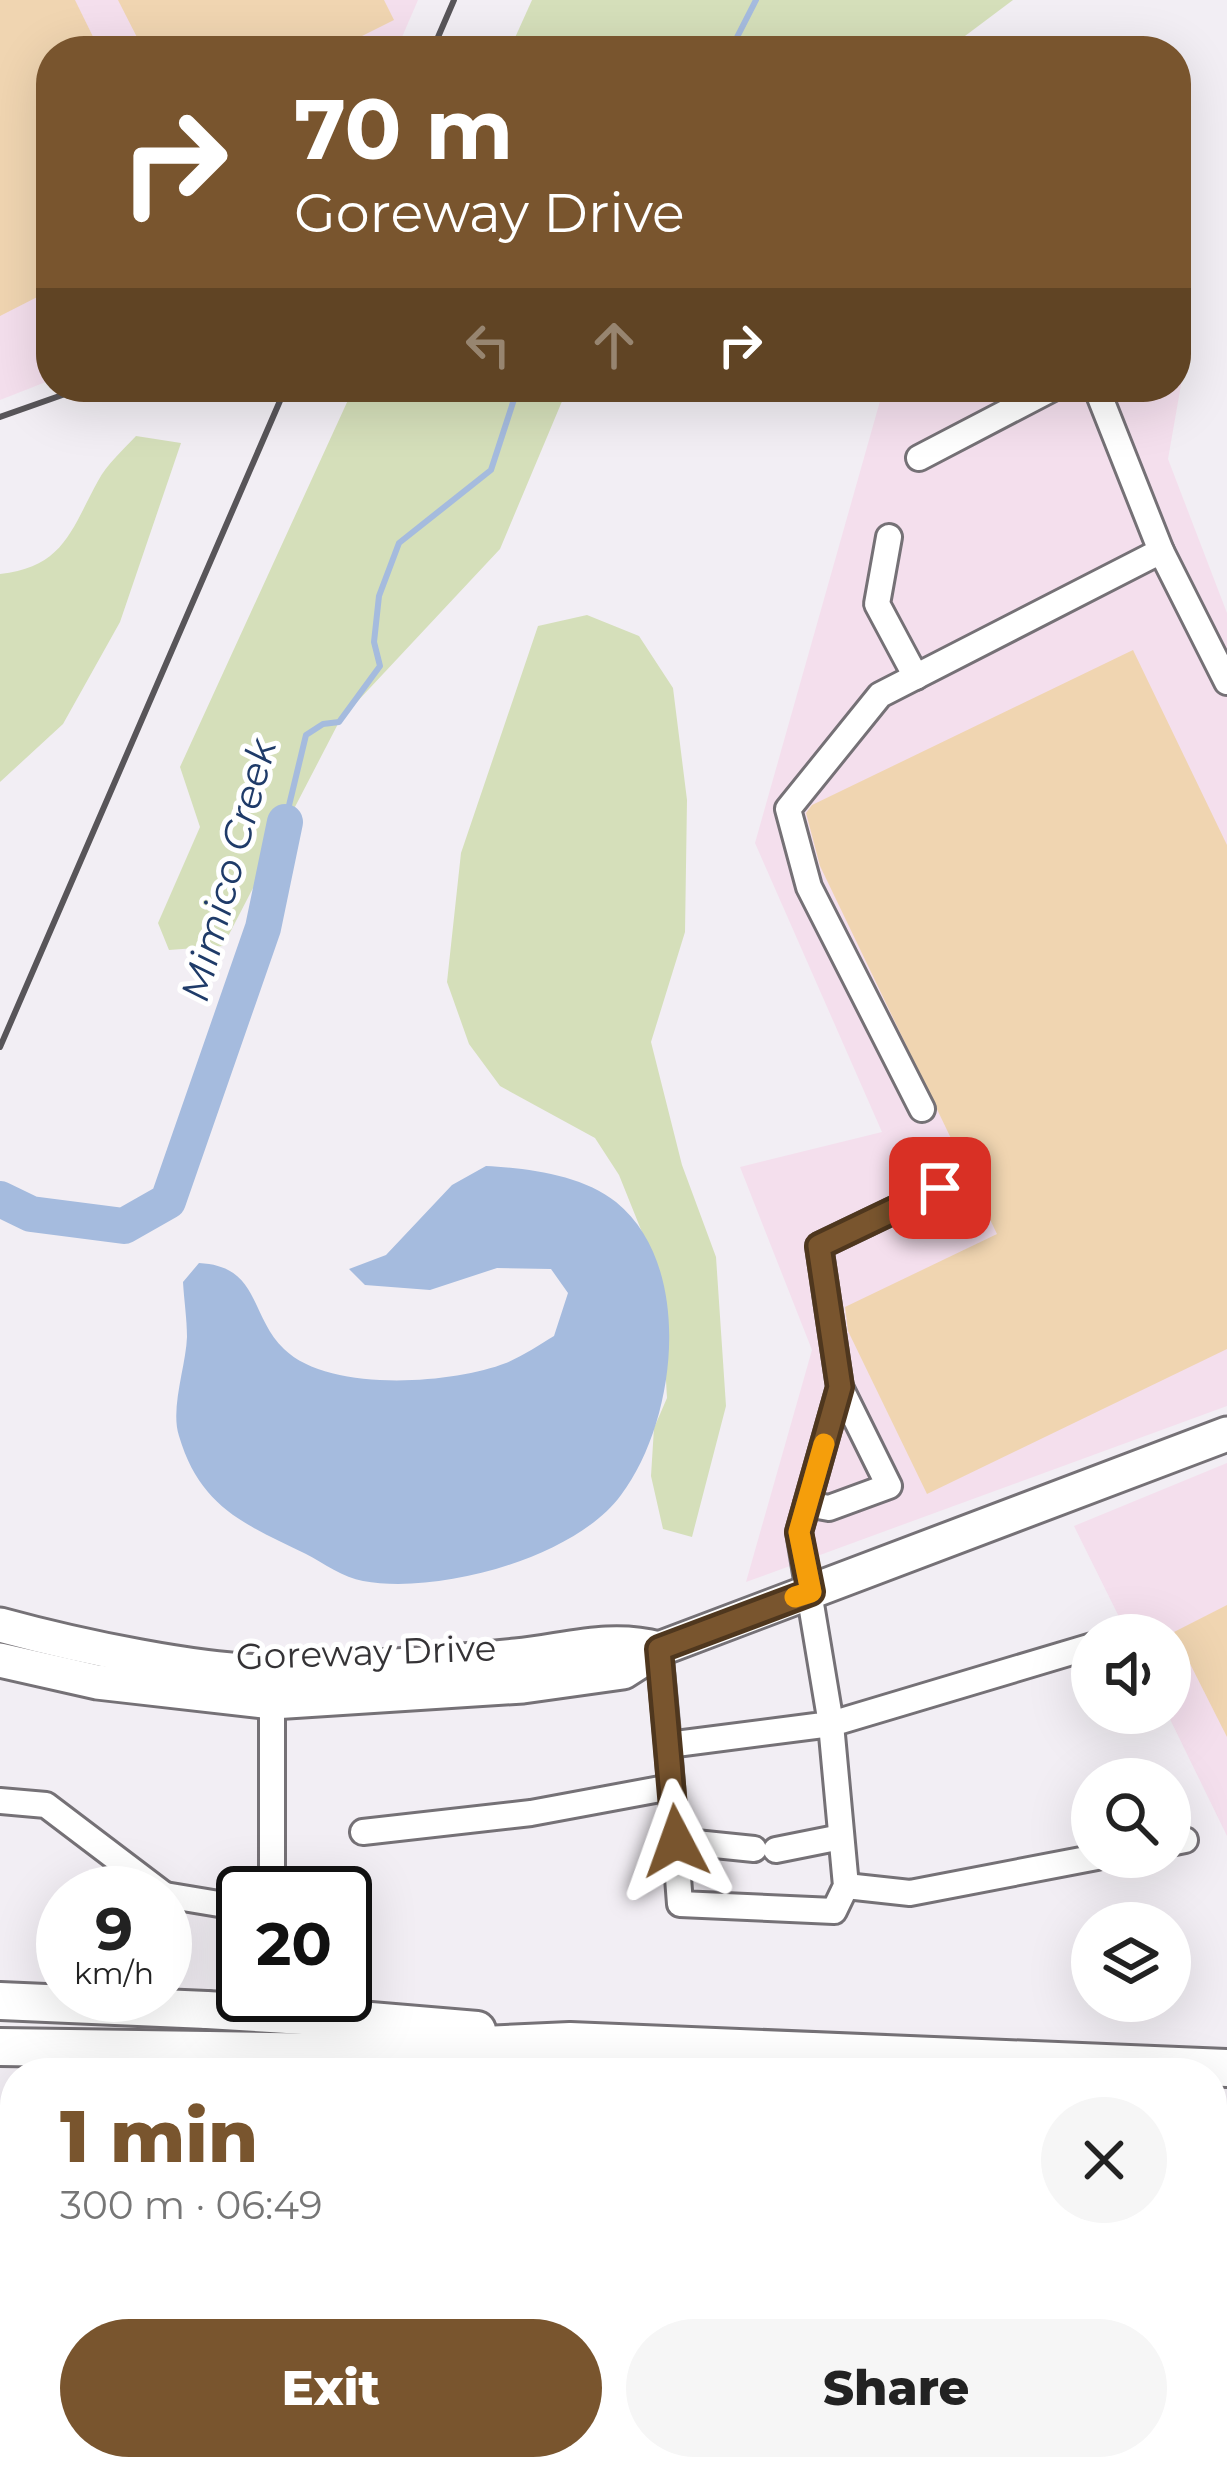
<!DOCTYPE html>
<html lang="en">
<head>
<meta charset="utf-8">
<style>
	:root { --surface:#fff; --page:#f6f6f6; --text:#222; --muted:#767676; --accent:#79552e }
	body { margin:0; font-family:Montserrat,sans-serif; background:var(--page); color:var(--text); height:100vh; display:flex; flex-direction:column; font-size:45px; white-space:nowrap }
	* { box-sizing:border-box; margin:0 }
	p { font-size:39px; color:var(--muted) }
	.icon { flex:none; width:66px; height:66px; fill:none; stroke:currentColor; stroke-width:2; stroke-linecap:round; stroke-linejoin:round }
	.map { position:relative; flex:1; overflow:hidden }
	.panel { position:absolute; left:0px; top:2058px; width:1227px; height:423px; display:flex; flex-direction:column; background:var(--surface); border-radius:48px 48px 0 0; box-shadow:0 12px 48px #0002 }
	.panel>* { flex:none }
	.top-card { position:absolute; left:36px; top:36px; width:1155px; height:366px; border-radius:48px; box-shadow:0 12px 48px #0002; background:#79552e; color:#fff; overflow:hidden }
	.buttons { position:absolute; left:1071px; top:1614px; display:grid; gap:24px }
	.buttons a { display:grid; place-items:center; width:120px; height:120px; border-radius:50%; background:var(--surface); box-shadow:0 12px 48px #0002; font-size:60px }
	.speed { position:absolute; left:36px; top:1866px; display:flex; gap:24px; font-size:60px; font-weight:700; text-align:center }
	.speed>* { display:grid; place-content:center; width:156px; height:156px; border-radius:50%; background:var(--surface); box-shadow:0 12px 48px #0002; line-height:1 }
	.speed small { font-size:30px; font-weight:400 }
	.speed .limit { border:6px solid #111; border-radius:18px; background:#fff; color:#111 }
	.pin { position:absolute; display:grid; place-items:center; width:102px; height:102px; color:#fff; margin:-51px; border-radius:24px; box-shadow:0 6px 18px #0006 }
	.me { position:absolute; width:132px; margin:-66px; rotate:356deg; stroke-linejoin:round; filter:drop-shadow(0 0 9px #0008) }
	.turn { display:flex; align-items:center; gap:42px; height:252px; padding:0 60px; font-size:54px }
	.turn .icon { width:156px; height:156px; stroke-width:2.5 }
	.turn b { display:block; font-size:84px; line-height:102px }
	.lanes { display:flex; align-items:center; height:114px; padding:0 60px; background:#0003; justify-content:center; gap:60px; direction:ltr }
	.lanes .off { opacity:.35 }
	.round { display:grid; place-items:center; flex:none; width:126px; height:126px; border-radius:63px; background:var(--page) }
	.overview { display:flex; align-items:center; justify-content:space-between; height:204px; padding:0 60px }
	h1 { font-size:72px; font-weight:800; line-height:90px; color:var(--accent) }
	.primary-button { display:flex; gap:24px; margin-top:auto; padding:24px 60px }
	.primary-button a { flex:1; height:138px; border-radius:72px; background:var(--accent); color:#fff; font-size:48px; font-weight:800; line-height:138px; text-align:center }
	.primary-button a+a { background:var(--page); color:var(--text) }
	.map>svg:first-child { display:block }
	.industrial { fill:#f4dfed }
	.green { fill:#d5dfba }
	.water { fill:#a5bbde }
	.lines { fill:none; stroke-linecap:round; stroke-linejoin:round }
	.stream { stroke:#a5bbde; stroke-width:6 }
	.river { stroke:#a5bbde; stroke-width:36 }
	.building { fill:#f0d5b1 }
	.minor-casing { stroke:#757176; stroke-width:30 }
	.major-casing { stroke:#757176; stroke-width:39 }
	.highway-casing { stroke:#757176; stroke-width:42 }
	.minor { stroke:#fff; stroke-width:24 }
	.major { stroke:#fff; stroke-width:33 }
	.highway { stroke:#fff; stroke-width:36 }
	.rail { stroke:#585559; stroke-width:6 }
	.highway-bridge-casing { stroke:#757176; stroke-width:42; stroke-linecap:butt }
	.highway-bridge { stroke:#fff; stroke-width:36 }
	.route-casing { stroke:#4f371e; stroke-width:30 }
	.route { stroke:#79552e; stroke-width:21 }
	.slow { stroke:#f59e0b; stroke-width:21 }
	.labels { text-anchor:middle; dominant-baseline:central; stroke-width:10; stroke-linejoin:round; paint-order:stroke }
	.street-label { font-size:36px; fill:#353336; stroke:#fff }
	.water-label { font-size:39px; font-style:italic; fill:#1f3b69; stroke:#fff }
</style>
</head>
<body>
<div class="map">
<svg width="1227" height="2480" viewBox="0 0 1227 2480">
	<rect width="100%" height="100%" fill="#f2eef4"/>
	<g class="industrial">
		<polygon points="0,0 418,0 396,51 51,51 51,380 0,400"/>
		<polygon points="1176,342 1185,362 1168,459 1227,613 1227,1406 746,1582 812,1350 740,1167 882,1132 755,843 884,387 1176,387"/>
		<polygon points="1227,1463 1227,1836 1167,1713 1170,1635 1128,1635 1074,1526"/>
	</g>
	<g class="green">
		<polygon points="532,0 1013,0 945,51 509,51"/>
		<polygon points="354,387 568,387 500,549 340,720 223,946 169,950 158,923 200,827 180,767"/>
		<path d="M136 436 181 443 120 622 63 724 0 782V574C64 567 71 530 98 481 107 464 123 450 136 436Z"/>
		<polygon points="587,615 639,636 673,688 687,800 685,932 651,1042 682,1165 716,1257 726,1406 692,1537 663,1529 651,1476 654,1428 667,1398 660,1277 619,1175 595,1138 500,1086 469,1044 447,982 461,853 538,626"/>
		<polygon points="0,2189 15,2190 15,2466 196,2466 191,2480 0,2480"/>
	</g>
	<path class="water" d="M486 1166C527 1168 582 1175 616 1202 695 1266 677 1421 621 1495 575 1558 438 1595 363 1581 344 1578 323 1563 306 1554 244 1524 200 1507 179 1436 170 1408 186 1366 187 1337 187 1319 184 1300 183 1282L199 1263C260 1266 249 1315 284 1349 329 1393 452 1384 506 1363 523 1356 539 1345 554 1336L568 1293 551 1269 497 1268 430 1290 365 1285 349 1269 386 1255 452 1185Z"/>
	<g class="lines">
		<g class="stream">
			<polyline points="730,51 756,0"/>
			<polyline points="285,822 306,735 323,724 339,722 380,666 374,642 379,596 399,543 491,470 518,387"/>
		</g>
		<polyline class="river" points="0,1199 31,1214 124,1226 168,1201 263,928 285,822"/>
	</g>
	<g class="building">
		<polygon points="0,0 75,0 100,51 51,51 51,290 0,316"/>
		<polygon points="118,0 384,0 394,20 332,51 144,51"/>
		<polygon points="1133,650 1227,845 1227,1349 927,1494 848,1331 845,1307 997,1234 820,866 806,813 812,805"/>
		<polygon points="1227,1605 1227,1737 1174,1632"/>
	</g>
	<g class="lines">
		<defs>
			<g id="minor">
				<polyline points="1096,387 1161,551"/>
				<polyline points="919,458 1055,387"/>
				<polyline points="889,537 877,604 916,677"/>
				<polyline points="922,1109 809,887 788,809 880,695 1161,551 1227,682"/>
				<polyline points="807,1504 829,1508 889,1486 840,1387"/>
				<polyline points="659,1649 668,1745 831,1724 799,1532 840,1387 819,1246 940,1188"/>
				<polyline points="668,1745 680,1904 834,1911 846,1886 831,1724 1092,1646"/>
				<polyline points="0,1801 46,1805 162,1893"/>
				<polyline points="363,1832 531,1813 671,1787"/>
				<polyline points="676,1841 754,1849"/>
				<polyline points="1170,1843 1185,1840"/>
				<polyline points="776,1850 841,1837"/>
				<polyline points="846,1886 910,1893 1097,1857"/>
				<polyline points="272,1893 272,1686"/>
				<polyline points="165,1895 243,1908"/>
				<polyline points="273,1995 273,2073"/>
				<polyline points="0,2446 15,2448"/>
				<polyline points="94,2466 134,2480"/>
				<polyline points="289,2466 293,2480"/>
				<polyline points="213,2480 220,2466"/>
				<polyline points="239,2480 245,2466"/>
			</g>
			<g id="major">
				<path d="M0 1625C73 1645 205 1674 279 1672 357 1669 437 1664 516 1656 566 1651 609 1636 659 1649"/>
				<polyline points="0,1660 97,1682 272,1702 523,1686 623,1672 659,1649 1227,1434"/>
			</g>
			<g id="highway">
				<polyline points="0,2001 207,2010"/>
				<polyline points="335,2018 477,2030"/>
				<polyline points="0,2047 208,2050"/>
				<polyline points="333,2052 570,2041 1227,2068"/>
				<polyline points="0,2135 15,2136"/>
				<polyline points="1212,2169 1227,2170"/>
			</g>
		</defs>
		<use href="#minor" class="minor-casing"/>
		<use href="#major" class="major-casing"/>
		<use href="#highway" class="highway-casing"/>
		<use href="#minor" class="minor"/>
		<use href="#major" class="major"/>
		<use href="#highway" class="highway"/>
		<g class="rail">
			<polyline points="432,51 454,0"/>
			<polyline points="0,417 85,387"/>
			<polyline points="0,1047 286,387"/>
		</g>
		<defs>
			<g id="highway-bridge">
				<polyline points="207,2010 335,2018"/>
				<polyline points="208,2050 333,2052"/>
			</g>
		</defs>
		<use href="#highway-bridge" class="highway-bridge-casing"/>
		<use href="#highway-bridge" class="highway-bridge"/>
	</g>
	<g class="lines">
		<defs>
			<polyline id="route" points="676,1841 659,1649 811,1592 799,1532 840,1387 819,1246 940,1188"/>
		</defs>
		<use href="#route" class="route-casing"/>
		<use href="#route" class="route"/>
		<polyline class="slow" points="795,1597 811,1592 799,1532 824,1444"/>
	</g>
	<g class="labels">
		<g class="street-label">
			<text transform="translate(366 1652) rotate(-2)">Goreway Drive</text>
		</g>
		<g class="water-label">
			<text transform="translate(228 870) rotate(-75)">Mimico Creek</text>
		</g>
	</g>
</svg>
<div class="buttons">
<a><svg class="icon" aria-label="sound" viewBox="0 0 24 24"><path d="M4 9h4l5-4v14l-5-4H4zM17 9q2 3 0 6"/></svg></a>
<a><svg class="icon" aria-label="search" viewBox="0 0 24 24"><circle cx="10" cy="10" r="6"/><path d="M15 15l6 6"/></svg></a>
<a><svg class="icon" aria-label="layers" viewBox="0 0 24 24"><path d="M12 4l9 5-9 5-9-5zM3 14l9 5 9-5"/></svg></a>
</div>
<div class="speed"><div>9<small>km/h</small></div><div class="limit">20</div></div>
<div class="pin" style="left:940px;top:1188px;background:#d93025"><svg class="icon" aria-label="arrive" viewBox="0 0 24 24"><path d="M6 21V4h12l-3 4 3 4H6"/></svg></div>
<svg class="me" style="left:676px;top:1841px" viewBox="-20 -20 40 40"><path d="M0-17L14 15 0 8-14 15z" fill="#79552e" stroke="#fff" stroke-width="4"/></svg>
<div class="top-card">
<div class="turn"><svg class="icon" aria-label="right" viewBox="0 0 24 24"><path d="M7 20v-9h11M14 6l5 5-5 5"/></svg><div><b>70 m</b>Goreway Drive</div></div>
<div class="lanes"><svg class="icon off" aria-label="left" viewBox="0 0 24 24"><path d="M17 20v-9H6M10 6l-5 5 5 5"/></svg><svg class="icon off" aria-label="ahead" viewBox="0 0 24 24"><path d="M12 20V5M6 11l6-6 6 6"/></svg><svg class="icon" aria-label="right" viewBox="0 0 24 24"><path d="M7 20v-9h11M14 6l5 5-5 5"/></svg></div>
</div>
<section class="panel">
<div class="overview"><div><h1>1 min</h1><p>300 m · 06:49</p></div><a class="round"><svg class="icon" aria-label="close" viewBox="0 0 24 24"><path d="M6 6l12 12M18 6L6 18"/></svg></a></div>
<div class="primary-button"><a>Exit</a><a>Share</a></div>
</section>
</div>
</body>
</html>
